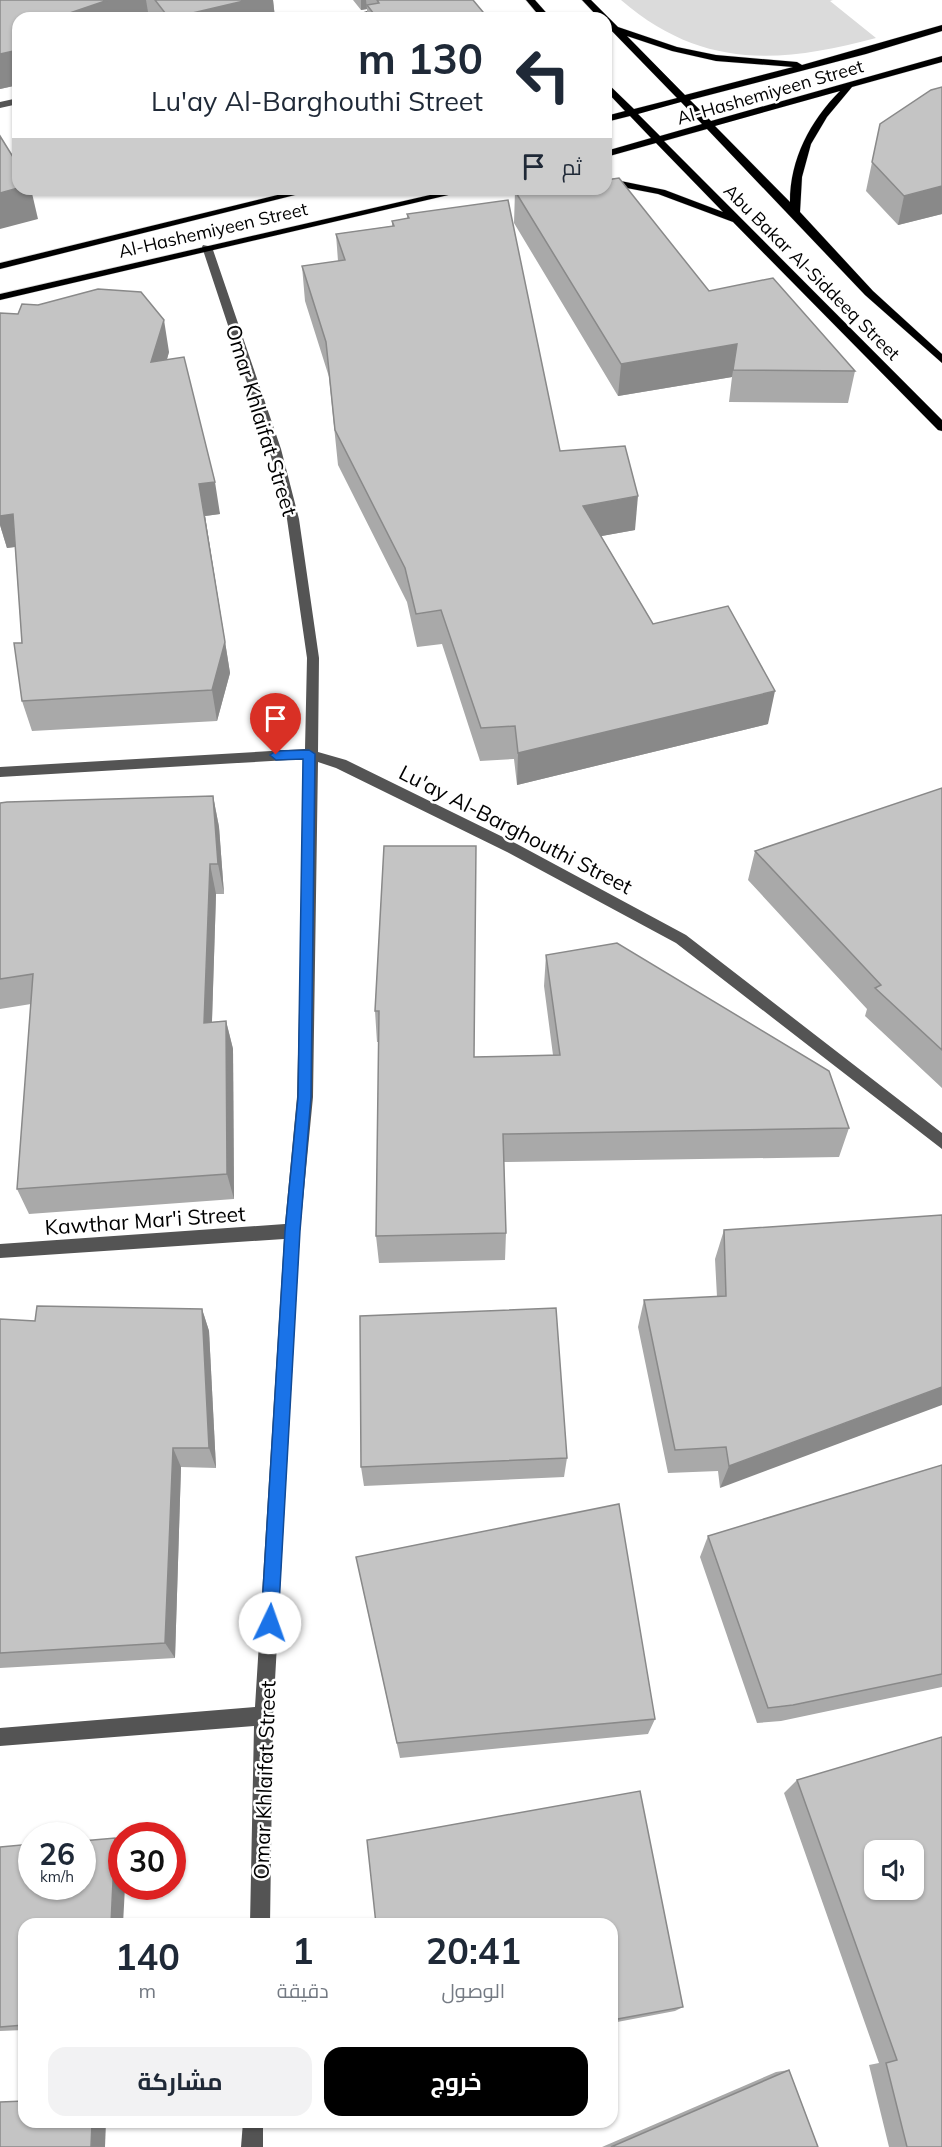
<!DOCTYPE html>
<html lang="ar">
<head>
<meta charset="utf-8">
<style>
	:root { --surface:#fff; --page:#f2f2f3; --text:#1f2937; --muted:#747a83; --accent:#000 }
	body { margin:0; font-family:Mulish,Cairo,sans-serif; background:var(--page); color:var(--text); direction:rtl; height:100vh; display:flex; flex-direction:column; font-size:22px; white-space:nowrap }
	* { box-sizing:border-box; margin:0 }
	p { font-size:20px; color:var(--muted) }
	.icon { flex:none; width:33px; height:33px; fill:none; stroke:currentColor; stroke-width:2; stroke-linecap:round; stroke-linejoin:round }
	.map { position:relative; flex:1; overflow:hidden; direction:ltr }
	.drawer { position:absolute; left:18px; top:1918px; width:600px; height:210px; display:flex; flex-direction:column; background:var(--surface); border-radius:18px; box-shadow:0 2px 4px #0004; direction:rtl }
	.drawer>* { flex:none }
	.hud { position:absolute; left:12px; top:12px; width:600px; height:183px; border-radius:18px; box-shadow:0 2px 4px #0004; direction:rtl; background:#fff; color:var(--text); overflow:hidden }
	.controls { position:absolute; left:864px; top:1840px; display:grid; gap:12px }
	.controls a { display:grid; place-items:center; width:60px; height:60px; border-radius:12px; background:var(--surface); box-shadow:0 2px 4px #0004; font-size:30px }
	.speed { position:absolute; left:18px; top:1822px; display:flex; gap:12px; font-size:30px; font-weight:700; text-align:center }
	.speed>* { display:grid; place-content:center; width:78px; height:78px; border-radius:50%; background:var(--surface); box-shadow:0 2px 4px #0004; line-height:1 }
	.speed small { font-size:15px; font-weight:400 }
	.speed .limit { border:9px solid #d22; background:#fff; color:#111 }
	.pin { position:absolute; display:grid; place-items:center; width:51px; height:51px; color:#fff; margin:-62px -26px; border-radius:50% 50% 50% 0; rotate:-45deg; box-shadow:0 0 6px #0007 }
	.pin .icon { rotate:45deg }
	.me { position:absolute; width:66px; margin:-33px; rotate:3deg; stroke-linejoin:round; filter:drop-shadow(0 0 4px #0008) }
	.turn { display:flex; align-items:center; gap:21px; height:126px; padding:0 30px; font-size:27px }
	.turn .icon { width:78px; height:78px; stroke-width:2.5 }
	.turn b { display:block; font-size:42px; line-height:51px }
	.then { display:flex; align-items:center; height:57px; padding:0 30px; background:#0003; gap:12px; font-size:22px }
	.eta { display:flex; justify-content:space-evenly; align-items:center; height:102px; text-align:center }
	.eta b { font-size:36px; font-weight:700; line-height:42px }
	.primary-button { display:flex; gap:12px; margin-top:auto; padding:12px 30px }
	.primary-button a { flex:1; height:69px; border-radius:18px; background:var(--accent); color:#fff; font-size:24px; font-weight:700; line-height:69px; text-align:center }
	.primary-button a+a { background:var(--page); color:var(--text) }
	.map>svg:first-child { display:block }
	.green { fill:#dbdbdb }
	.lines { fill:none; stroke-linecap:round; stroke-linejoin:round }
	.major-casing { stroke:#dbdbdb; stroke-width:1 }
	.minor { fill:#545454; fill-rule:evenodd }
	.major { fill:#000; fill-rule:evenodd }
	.wall { fill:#a9a9a9 }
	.shaded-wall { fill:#898989 }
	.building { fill:#c4c4c4; stroke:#898989; stroke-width:1.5; fill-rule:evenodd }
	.route { fill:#1a73e8; stroke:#114b97; stroke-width:1.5 }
	.labels { text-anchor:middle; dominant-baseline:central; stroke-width:5; stroke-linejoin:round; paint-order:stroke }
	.far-street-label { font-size:18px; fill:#000; stroke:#fff }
	.street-label { font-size:21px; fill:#000; stroke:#fff }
</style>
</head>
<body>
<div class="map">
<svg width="942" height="2147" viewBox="0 0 942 2147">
	<rect width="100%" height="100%" fill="#fff"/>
	<path class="green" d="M621 0H833L830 1 876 38C779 64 701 69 621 0Z"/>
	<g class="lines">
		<defs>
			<g id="major">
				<polygon points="526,0 535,0 551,18 541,18"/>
				<path d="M582 0H591L618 27 677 47 716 55 797 62 802 65 942 25V31L866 54 690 100 711 121 942 56V62L852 87 827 117 811 144 802 177 800 212 873 291 942 354V363L865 295 707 129 664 141 942 420V431L938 430 733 222 658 194 606 184V178L665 190 723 212 656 143 606 157V151L651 138 630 116 606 122V116L625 111 606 91V82L634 109 677 98 606 25V18H599ZM627 36 672 51 716 61 793 67 685 95ZM840 91C810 121 790 159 790 202L715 126ZM681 102 702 124 660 136 638 114Z"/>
				<polygon points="302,189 319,189 0,269 0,263"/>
				<polygon points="456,189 474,189 0,300 0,294"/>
			</g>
		</defs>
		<use href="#major" class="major-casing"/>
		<g class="minor">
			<polygon points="407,0 422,0 358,18 342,18"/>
			<polygon points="18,98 18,104 0,108 0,102"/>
			<polygon points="203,245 212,247 281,449 299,519 319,658 318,752 346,760 517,844 686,935 942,1133 942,1149 676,943 507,852 336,768 318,762 313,1097 300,1231 273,1716 270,1924 250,1924 254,1726 0,1746 0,1728 255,1707 284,1239 0,1258 0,1244 285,1224 297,1097 305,759 0,777 0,767 305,749 307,658 287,519 269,449 202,247"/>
			<polygon points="243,2122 263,2122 263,2147 241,2147"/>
		</g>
		<use href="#major" class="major"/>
	</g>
	<g class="wall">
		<polygon points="0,0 273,0 275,18 18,18 18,85 0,89"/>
		<polygon points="353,0 473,0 488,18 367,18 367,9 361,10"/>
		<polygon points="942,87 942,214 898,225 866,191 880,124"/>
		<polygon points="515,191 709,291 855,371 848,403 729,402 732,377 618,396 514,223"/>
		<polygon points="407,214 560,451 635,530 601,536 653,624 768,724 517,785 514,759 480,761 442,644 417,647 407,602 338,465 329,377 305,301 302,266 338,261 336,234 392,226 392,221 407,219"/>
		<polygon points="0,313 169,352 167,359 220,514 205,516 230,673 217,721 32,731 22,701 22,643 15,547 7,548 0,525"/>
		<polygon points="942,788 942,1088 865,1016 867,1009 748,880 755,851"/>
		<polygon points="213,796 219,827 224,894 216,894 212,1022 226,1021 233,1049 234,1199 29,1214 17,1189 31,1004 0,1009 0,803"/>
		<polygon points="384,846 474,1057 553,1055 544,986 546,955 849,1128 839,1157 504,1162 506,1233 505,1260 379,1263 376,1236 379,1042 377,1042 375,1011"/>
		<polygon points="942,1215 720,1488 718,1471 668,1473 638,1327 644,1300 717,1297 715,1259 724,1230"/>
		<polygon points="202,1309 209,1331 216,1468 181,1467 175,1658 0,1668 0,1319 35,1321"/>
		<polygon points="567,1458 564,1477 364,1486 361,1467"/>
		<polygon points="942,1465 942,1687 781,1721 757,1723 700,1557 708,1536"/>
		<polygon points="356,1557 655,1719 648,1734 400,1758"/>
		<polygon points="797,1780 942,2147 889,2147 869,2065 879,2063 784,1793"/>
		<polygon points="0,1847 24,1924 24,2030 0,2031"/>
		<polygon points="612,1924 683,2007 675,2011 612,2023"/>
		<polygon points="789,2070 818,2147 602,2147 776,2072"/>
	</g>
	<g class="shaded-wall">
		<polygon points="108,0 146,0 149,18 55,18"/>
		<polygon points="248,0 273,0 275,18 171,18"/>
		<polygon points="361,0 366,0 367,9 361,10"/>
		<polygon points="18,50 18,85 0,89 0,54"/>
		<polygon points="942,186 942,214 898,225 904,196"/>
		<polygon points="18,188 31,189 38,219 0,229 0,193"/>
		<polygon points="164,320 169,352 157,394 151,362"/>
		<polygon points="737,344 732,377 618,396 621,364"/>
		<polygon points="215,482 220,514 205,516 230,673 217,721 212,690 199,484"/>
		<polygon points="638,496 635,530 580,540 583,506"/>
		<polygon points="13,514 22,546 7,548 0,525 0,516"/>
		<polygon points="775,691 768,724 517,785 518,753"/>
		<polygon points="213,796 219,827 224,894 218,864"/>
		<polygon points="210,864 216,894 211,1050 204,1023"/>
		<polygon points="226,1021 233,1049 234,1199 227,1174"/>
		<polygon points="202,1309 209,1331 216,1468 209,1448"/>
		<polygon points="942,1387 942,1405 720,1488 729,1466"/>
		<polygon points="173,1448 181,1467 175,1658 165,1643"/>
		<polygon points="115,1838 122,1843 122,1887 125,1887 123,1924 111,1924"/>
		<polygon points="92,2122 106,2122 105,2147 91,2147"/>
	</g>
	<g class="building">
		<polygon points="0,0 108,0 55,18 18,18 18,50 0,54"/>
		<polygon points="155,0 248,0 171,18 169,18"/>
		<polygon points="377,0 473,0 488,18 377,18 367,5 379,3"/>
		<polygon points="942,87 942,186 904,196 872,162 880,124 931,90"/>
		<polygon points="0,136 18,165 18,188 0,193"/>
		<polygon points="619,178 709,291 773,278 855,371 733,370 737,344 621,364 515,191 531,189 606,189 606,180"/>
		<polygon points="508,200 560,451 625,446 638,496 583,506 653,624 728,606 775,691 518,753 515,726 481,728 441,610 416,614 405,568 335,430 326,342 302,266 345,260 336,234 394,226 392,221 409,218 407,214"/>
		<polygon points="98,289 141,292 164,320 151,362 184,357 215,482 199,484 225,642 212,690 22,701 14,643 22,643 13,514 0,516 0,313 18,314 22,304 38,305"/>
		<polygon points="942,788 942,1050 875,988 881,985 755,851"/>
		<polygon points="213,796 218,864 210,864 204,1023 226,1021 227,1174 17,1189 33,974 0,979 0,803 7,802"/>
		<polygon points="384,846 476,846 474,1057 560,1055 546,955 617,943 829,1071 849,1128 503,1134 506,1233 376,1236 379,1011 375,1011"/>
		<polygon points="942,1215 942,1387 729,1466 726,1447 675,1450 644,1300 726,1296 724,1230"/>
		<polygon points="37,1306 202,1309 209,1448 173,1448 165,1643 0,1653 0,1319 35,1321"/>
		<polygon points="556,1308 567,1458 361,1467 360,1316"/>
		<polygon points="942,1465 942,1674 793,1705 768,1708 708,1536"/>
		<polygon points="619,1504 655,1719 397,1743 356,1557"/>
		<path d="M942 1737V2147H907L886 2063 897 2060 797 1780ZM874 1851H914V1890H874Z"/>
		<polygon points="640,1791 683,2007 612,2020 612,1924 376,1924 367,1840"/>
		<polygon points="115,1838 111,1924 24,1924 24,2025 0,2027 0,1847 32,1844 32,1887 82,1887 82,1841"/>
		<polygon points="789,2070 818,2147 611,2147"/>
		<polygon points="24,2101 24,2122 92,2122 91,2147 0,2147 0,2102"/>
	</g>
	<polygon class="route" points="309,750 315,754 311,1097 300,1231 278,1623 275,1629 270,1632 264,1629 261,1623 285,1231 298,1097 303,759 276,760 270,755 276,751"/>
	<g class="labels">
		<g class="far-street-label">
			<text transform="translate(770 92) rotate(-16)">Al-Hashemiyeen Street</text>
			<text transform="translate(213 230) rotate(-13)">Al-Hashemiyeen Street</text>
			<text transform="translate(812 272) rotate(45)">Abu Bakar Al-Siddeeq Street</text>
		</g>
		<g class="street-label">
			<text transform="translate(262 420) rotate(73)">Omar Khlaifat Street</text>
			<text transform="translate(516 829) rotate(27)">Lu'ay Al-Barghouthi Street</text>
			<text transform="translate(145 1220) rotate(-4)">Kawthar Mar'i Street</text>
			<text transform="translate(264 1780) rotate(-88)">Omar Khlaifat Street</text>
		</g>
	</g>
</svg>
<div class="controls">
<a><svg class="icon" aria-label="sound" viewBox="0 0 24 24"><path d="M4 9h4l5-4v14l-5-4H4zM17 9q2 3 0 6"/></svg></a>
</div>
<div class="speed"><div>26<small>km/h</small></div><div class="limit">30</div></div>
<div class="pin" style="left:276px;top:755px;background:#d93025"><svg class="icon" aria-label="arrive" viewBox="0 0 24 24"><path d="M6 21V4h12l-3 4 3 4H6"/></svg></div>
<svg class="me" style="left:270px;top:1623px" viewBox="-20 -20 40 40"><circle r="19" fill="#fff"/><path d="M0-13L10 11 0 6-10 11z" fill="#1a73e8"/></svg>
<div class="hud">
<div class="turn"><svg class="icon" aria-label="left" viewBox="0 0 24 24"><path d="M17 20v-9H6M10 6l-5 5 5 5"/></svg><div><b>130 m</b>Lu'ay Al-Barghouthi Street</div></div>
<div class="then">ثم<svg class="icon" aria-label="arrive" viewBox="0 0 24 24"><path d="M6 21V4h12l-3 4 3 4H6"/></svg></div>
</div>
<section class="drawer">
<div class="eta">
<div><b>20:41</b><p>الوصول</p></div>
<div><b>1</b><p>دقيقة</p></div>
<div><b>140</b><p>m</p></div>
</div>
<div class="primary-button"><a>خروج</a><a>مشاركة</a></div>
</section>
</div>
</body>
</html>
